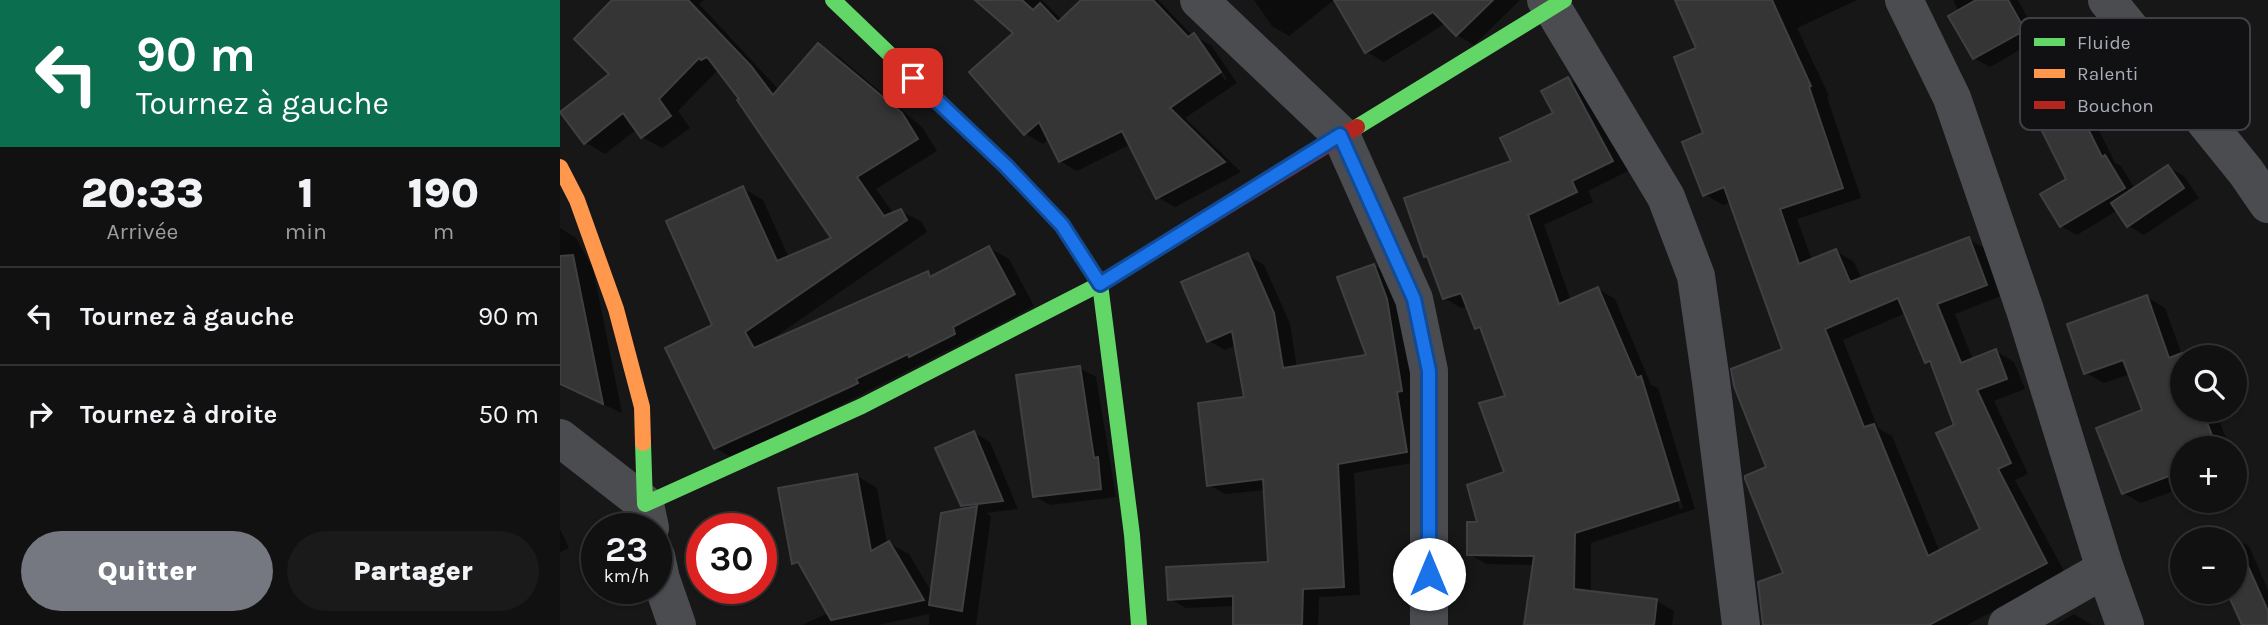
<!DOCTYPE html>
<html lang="fr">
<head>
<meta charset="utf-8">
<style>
	:root { --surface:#111; --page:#1a1a1a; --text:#f1f3f6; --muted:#9c9d9f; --line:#303131; --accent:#757880 }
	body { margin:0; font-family:Karla,sans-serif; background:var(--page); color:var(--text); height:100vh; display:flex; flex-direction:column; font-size:26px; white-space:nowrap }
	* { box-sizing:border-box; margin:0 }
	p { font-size:23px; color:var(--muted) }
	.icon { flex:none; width:38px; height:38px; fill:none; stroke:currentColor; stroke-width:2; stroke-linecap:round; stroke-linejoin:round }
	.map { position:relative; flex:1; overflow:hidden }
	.details { display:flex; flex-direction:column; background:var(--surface); width:560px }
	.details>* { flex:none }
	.top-card { background:#0b6e4f; color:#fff; overflow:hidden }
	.buttons { position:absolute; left:1610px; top:345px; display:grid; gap:14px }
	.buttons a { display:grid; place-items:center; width:77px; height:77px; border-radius:50%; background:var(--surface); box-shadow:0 2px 5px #0004,0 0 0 2px var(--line); font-size:35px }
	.speed { position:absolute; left:21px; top:513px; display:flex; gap:14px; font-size:35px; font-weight:700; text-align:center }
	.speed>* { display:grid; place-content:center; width:91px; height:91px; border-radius:50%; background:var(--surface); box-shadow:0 2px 5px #0004,0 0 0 2px var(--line); line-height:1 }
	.speed small { font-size:18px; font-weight:400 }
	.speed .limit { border:10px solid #d22; background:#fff; color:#111 }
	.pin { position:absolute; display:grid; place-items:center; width:60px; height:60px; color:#fff; margin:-30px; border-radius:14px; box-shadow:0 4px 10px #0006 }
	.me { position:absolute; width:77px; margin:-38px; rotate:0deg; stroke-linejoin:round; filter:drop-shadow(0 0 5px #0008) }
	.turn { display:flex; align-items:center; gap:24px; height:147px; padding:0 21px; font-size:32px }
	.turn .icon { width:91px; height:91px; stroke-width:2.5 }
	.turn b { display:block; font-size:49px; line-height:60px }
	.eta { display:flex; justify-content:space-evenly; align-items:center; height:119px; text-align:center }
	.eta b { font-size:42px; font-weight:800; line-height:49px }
	.action { display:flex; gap:14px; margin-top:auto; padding:14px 21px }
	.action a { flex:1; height:80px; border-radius:42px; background:var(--accent); color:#fff; font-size:28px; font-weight:800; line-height:80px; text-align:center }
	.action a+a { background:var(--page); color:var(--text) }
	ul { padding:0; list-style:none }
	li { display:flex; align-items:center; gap:21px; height:98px; padding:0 21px; border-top:2px solid var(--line) }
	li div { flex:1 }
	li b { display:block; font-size:26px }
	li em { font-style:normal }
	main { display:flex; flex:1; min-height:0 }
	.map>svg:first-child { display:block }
	.shadow { fill:#0007; fill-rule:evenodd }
	.building { fill:#353536; stroke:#3f4043; stroke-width:2; fill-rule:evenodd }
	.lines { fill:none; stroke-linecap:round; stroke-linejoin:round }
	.street { stroke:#4b4c50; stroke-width:38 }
	.fast { stroke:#63d668; stroke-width:16 }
	.slow { stroke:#ff974d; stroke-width:16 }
	.jam { stroke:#b3261e; stroke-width:16 }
	.route-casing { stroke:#114b97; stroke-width:18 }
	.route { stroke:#1a73e8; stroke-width:12 }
	.key { fill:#111113; stroke:#3e4045; stroke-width:2 }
	.key-label { font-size:19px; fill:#a8adb8 }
</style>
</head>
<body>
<main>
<section class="details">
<div class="top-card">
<div class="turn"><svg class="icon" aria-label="left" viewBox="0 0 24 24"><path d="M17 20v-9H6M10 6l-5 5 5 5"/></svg><div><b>90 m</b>Tournez à gauche</div></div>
</div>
<div class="eta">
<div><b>20:33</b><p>Arrivée</p></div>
<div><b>1</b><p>min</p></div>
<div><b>190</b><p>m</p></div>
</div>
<ul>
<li><svg class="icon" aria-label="left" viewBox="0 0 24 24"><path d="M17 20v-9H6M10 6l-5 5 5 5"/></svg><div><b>Tournez à gauche</b></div><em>90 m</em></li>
<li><svg class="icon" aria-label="right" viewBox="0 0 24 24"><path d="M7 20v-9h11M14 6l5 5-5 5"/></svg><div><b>Tournez à droite</b></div><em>50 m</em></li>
</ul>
<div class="action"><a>Quitter</a><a>Partager</a></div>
</section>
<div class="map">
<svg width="1708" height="625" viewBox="0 0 1708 625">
	<rect width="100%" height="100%" fill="#171717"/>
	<g class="shadow">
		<polygon points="55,0 144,0 139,4 220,91 258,45 278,56 362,127 377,151 316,189 334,214 341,211 362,222 367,232 206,343 367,273 374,277 429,248 449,259 474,306 175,459 155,448 155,326 183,188 203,200 229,258 273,239 159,69 118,111 130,128 102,148 82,137 77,129 45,154 25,142 52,74"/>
		<path d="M418 0H482L502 20 523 0H598L633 36 651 45 677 83 625 118 681 172 615 207 597 197 571 144 517 171 500 161 489 138 483 144 466 134 456 32ZM637 40 643 43 667 79 665 80Z"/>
		<polygon points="694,0 774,0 729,36 712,26"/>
		<polygon points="776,0 960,0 914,45 897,35 886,23 824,62 807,52"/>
		<path d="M1117 0H1297L1237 28 1269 96 1267 97 1301 198 1237 219 1252 260 1276 251 1294 262 1302 280 1409 239 1427 250 1444 295 1395 314 1413 360 1436 351 1454 362 1465 389 1434 401 1468 474 1455 480 1505 573 1407 625H1205L1225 574 1224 350 1171 202 1163 205 1144 194 1145 134 1138 49ZM1346 313 1366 362 1374 367 1397 426 1422 530 1380 552 1332 436 1318 428 1283 340Z"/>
		<polygon points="1393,0 1458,0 1479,39 1430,67 1414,58 1399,12"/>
		<polygon points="1499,72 1515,81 1555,163 1561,166 1575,189 1608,167 1624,176 1639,198 1584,235 1569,226 1558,210 1517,235 1501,226 1508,179"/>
		<path d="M1008 79 1025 89 1068 171 1028 191 1033 202 984 225 1011 301 1038 289 1055 299 1091 385 1098 388 1135 509 1031 543V592L1097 601 1114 611 1112 625H966L974 565 926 564 909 554 919 524 946 473 947 397 924 332 916 328 908 306 901 308 884 298 870 258 865 256 953 162 995 114ZM909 292 894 297V293ZM1080 379H1083L1123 508 1120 509Z"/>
		<polygon points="0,228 16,238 33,268 62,413 0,385"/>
		<polygon points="688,255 704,265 730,324 737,368 808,357 814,266 830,275 843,309 863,461 794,473 800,595 759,597 758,625 674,625 675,606 626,608 610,599 709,564 706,490 665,494 649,485 686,399 676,345 665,350 649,341"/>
		<polygon points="1587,297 1605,308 1622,355 1640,349 1654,357 1622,357 1622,410 1655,410 1670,448 1622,448 1622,488 1581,503 1563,493 1584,411 1570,374 1544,383 1526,373"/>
		<polygon points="520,368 536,377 556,497 490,505 474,496"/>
		<polygon points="414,433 430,442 458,509 426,513 431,516 416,625 369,625 369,614 319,625 242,625 268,613 244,568 234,562 297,476 317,488 327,544 329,543 349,554 372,593 409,509 402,505"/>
		<polygon points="0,529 9,548 0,552"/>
		<polygon points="1674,538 1689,546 1708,590 1708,625 1684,625 1669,592 1675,592 1675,539 1671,539"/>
		<polygon points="1514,614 1532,625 1495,625"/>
	</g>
	<g class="building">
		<polygon points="52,0 128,0 191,66 213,95 258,43 342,113 358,139 297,177 324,216 341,209 347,220 185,332 194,348 368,271 370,277 429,246 455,294 393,327 395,334 349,357 348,354 296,379 298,383 292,386 154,449 105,348 152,325 106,221 183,186 217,261 271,238 177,100 179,99 147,57 141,60 139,58 99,99 111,116 81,138 63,113 24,144 0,112 49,74 14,39"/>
		<polygon points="415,0 462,0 473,10 480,3 498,22 521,0 593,0 628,37 634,33 661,72 610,108 665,162 596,199 562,131 499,162 479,122 464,135 409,72 453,33"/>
		<polygon points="774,0 933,0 896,36 873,12 805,53"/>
		<path d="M1115 0H1212L1251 86 1249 87 1283 188 1220 209 1239 264 1276 249 1290 282 1409 237 1427 285 1377 304 1401 363 1436 349 1447 379 1417 390 1451 463 1438 469 1487 563 1369 625H1203L1198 582 1223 573 1185 479V476L1206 467 1174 386 1171 369 1222 349 1164 187 1143 196 1122 142 1143 133 1114 57 1136 48ZM1338 298 1365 363 1370 361 1394 425 1376 433 1420 529 1368 556 1314 424 1304 427 1265 329Z"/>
		<polygon points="1416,0 1448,0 1465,30 1413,59 1388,16"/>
		<polygon points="1499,70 1542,157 1545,155 1565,188 1500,227 1480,194 1506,179 1461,89"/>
		<polygon points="1008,77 1053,161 1012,181 1017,192 968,215 999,304 1038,287 1077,378 1081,376 1119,500 1015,533 1014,589 1097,599 1094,625 964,625 974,556 907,555 907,522 917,522 907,485 944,472 919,403 945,396 920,327 915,329 901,293 883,299 867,256 864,257 844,198 951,161 940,138 993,113 981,91"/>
		<polygon points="1608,165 1624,188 1567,227 1551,203"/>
		<polygon points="688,253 714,313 723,368 806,355 777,277 814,264 827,299 842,391 837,392 847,452 778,464 784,587 743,589 742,625 673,625 673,596 608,600 606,567 708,562 703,479 647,486 638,403 684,397 672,331 647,342 621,282"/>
		<polygon points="13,255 43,404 0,384 0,256"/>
		<polygon points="1587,295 1609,358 1622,353 1622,410 1642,410 1657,448 1622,448 1622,471 1562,494 1536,428 1582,410 1563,360 1524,374 1507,324"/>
		<polygon points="520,366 534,458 538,457 541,489 473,497 456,375"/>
		<polygon points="414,431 443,501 401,506 375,448"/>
		<polygon points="297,474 311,551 329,541 364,600 271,620 238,562 232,564 218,488"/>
		<polygon points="417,506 402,611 369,605 381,513"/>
		<polygon points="1675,537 1708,611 1708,625 1682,625 1667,592 1675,592"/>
	</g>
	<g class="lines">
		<g class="street">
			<polyline points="639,0 781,135 854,299 869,371 869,625"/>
			<polyline points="986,0 992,7 1106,197 1136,276 1151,381 1181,625"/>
			<polyline points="1344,0 1392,98 1465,310 1545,569 1565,625"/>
			<polyline points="1547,0 1686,172 1708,204"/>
			<polyline points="0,438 85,504 90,528"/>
			<polyline points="96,556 101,579 117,625"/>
			<polyline points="1447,625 1545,569"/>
		</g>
		<g class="fast">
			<polyline points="273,0 446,166 502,225 540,284 572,535 579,625"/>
			<polyline points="797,127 1004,0"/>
			<polyline points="83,443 85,504 302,406 540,284 617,237"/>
		</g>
		<polyline class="slow" points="0,167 17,200 56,309 82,407 83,443"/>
		<polyline class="jam" points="617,237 797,127"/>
	</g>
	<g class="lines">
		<defs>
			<polyline id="route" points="353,78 446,166 502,225 540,284 780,135 854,299 869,371 869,574"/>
		</defs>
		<use href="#route" class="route-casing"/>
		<use href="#route" class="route"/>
	</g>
	<rect x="1460" y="18" width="230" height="112" rx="10" class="key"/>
	<rect x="1474" y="38" width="31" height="8" fill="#63d668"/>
	<rect x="1474" y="69" width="31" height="9" fill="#ff974d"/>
	<rect x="1474" y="101" width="31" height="8" fill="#b3261e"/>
	<g class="key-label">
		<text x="1517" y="49">Fluide</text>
		<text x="1517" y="80">Ralenti</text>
		<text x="1517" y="112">Bouchon</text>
	</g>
</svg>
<div class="buttons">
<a><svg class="icon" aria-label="search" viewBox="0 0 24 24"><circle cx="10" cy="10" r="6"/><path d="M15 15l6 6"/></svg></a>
<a>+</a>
<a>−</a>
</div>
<div class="speed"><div>23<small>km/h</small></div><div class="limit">30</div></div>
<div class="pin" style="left:353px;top:78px;background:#d93025"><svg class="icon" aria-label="arrive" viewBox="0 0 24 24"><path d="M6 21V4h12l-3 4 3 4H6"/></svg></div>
<svg class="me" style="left:869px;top:574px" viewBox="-20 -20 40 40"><circle r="19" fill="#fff"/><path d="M0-13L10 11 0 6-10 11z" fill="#1a73e8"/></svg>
</div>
</main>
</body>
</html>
